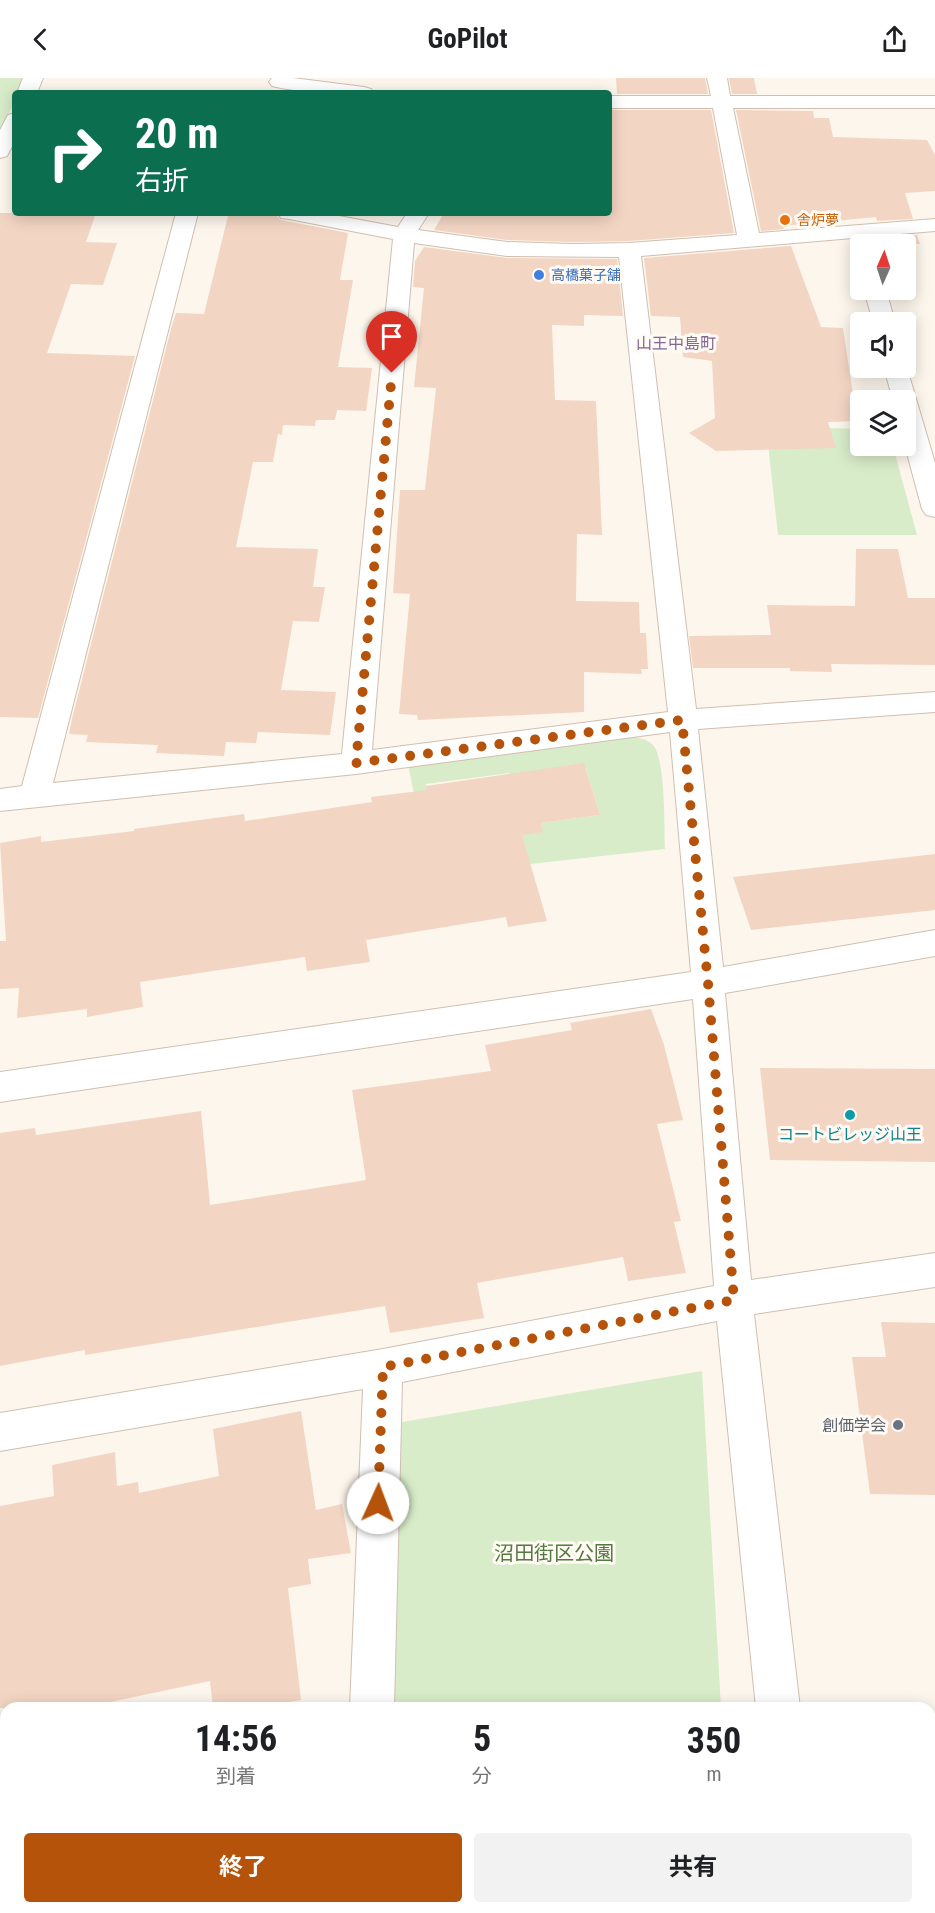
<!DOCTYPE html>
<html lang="ja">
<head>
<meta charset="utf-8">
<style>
	:root { --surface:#fff; --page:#f2f2f2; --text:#202124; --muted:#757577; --accent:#b45309 }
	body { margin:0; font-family:"Roboto Condensed","Noto Sans JP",sans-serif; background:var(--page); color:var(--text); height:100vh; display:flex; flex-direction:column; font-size:22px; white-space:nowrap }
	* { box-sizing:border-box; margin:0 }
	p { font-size:20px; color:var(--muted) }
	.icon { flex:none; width:33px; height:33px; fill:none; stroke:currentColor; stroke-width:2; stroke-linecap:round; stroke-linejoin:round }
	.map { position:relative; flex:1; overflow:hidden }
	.drawer { position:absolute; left:0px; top:1624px; width:936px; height:212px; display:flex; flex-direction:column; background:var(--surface); border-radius:18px 18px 0 0; box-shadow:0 3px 15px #0003 }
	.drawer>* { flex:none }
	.banner { position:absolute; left:12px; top:12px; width:600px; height:126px; border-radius:6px; box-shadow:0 3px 15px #0003; background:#0b6e4f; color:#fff; overflow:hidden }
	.needle { width:39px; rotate:3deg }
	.tools { position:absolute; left:850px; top:156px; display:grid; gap:12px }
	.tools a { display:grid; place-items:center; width:66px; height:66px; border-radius:6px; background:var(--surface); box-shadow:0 3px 15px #0003; font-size:30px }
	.pin { position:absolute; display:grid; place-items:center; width:51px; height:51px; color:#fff; margin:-62px -26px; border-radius:50% 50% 50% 0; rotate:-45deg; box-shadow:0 0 6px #0007 }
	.pin .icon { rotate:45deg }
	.me { position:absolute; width:66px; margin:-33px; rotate:2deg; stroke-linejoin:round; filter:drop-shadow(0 0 4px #0008) }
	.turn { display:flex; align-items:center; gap:21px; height:126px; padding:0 24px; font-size:27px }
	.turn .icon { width:78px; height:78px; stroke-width:2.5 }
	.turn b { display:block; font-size:42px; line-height:51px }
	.eta { display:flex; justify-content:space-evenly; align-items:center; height:102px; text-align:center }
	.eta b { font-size:36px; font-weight:700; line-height:42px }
	.cta { display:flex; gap:12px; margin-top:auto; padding:12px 24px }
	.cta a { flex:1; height:69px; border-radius:6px; background:var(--accent); color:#fff; font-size:24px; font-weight:700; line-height:69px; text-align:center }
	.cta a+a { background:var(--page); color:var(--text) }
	header { display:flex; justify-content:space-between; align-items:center; height:78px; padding:0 24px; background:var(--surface); font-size:27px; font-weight:700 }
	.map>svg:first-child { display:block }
	.green { fill:#d8ecc9; fill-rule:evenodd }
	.building { fill:#f3d5c3 }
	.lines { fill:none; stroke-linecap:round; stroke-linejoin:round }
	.minor-casing { stroke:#d1beb0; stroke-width:2 }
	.minor { fill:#fff; fill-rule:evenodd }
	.route { stroke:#b45309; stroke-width:10; stroke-dasharray:0 18 }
	.food-dot { fill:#e8710a; stroke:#fffaf3; stroke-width:2 }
	.shop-dot { fill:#3f7fe0; stroke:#fffaf3; stroke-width:2 }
	.culture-dot { fill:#0f9aa8; stroke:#fffaf3; stroke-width:2 }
	.worship-dot { fill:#6b7280; stroke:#fffaf3; stroke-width:2 }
	.labels { text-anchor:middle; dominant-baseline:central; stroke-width:6; stroke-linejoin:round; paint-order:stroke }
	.far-food-label { font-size:14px; fill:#c56008; stroke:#fffaf3; text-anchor:start }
	.far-shop-label { font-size:14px; fill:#366cbe; stroke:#fffaf3; text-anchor:start }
	.far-quarter-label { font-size:16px; fill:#846695; stroke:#fffaf3 }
	.culture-label { font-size:16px; fill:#0d838f; stroke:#fffaf3 }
	.worship-label { font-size:16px; fill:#5b616d; stroke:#fffaf3; text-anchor:end }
	.near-park-label { font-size:20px; fill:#537a41; stroke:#fffaf3 }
</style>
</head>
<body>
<header><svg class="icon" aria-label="back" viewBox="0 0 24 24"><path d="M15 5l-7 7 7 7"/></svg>GoPilot<svg class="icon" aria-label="share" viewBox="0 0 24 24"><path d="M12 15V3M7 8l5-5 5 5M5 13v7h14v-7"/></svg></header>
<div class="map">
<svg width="935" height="1835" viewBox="0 0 935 1835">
	<rect width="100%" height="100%" fill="#fdf6ec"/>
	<g class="green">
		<polygon points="0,0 26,0 18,15 15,15 15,22 0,54"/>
		<polygon points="830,350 861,351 861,368 893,368 917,457 778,457 768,366"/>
		<path d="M626 658C635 659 645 660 652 666 666 678 664 751 665 771L431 797 408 687ZM586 691 600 737 541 745 543 754 438 757 426 706 510 695 512 701Z"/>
		<polygon points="702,1293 721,1630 382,1630 402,1344"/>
	</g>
	<g class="building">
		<polygon points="616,0 705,0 708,16 617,16"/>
		<polygon points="729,0 754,0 757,16 732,16"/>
		<polygon points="609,32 711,32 734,155 629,163 573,164 507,162 434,152 444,135 609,135"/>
		<polygon points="736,32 813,33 814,40 829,40 833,59 927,62 935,77 935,113 905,115 913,141 877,143 876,139 783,148 784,151 761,153"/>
		<polygon points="0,135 96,135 86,164 117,165 103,207 71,206 47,275 135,278 38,640 0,639"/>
		<polygon points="228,138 277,138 281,142 348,155 340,202 353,202 338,289 372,290 366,333 337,332 335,342 316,342 315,348 283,347 282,357 278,356 273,384 253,384 236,469 318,471 313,509 325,509 319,544 293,543 281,612 336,614 330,657 258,654 256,665 226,664 224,678 156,675 158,667 86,664 88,657 69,656 72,641 171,251 176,235 204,236"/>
		<polygon points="917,157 920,166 883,166 882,160"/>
		<polygon points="791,168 821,249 843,250 857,343 828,344 836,370 716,373 689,355 715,340 712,283 683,279 680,239 651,238 644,180"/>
		<polygon points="424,169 507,180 617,181 623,238 584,237 584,248 552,247 555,322 596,323 602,457 577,456 576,523 639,524 640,555 646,555 648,591 641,591 642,596 584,594 584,634 418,642 417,637 399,636 410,516 393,515 400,412 425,412 436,310 414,309 424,210 413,209 415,183"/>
		<polygon points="856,471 898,471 908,520 935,520 935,587 831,586 832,594 790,593 790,590 693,590 689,558 771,557 767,527 855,528"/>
		<polygon points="584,685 600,737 541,745 543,754 522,757 547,843 508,849 506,839 366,862 370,884 307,893 305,879 140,904 143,929 87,939 87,931 17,940 19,910 0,911 0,863 6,863 0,765 41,758 41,764 134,753 134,751 244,736 245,743 372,724 371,719 427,712 426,708"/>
		<polygon points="935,776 935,832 751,852 733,799"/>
		<polygon points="651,931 664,967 683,1042 657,1046 681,1143 674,1144 686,1195 628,1203 623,1179 477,1205 484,1240 390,1255 385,1228 85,1277 85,1272 0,1288 0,1055 35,1050 36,1057 201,1033 210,1127 366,1102 352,1012 491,993 485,967 572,952 570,945"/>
		<polygon points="760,990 935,991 935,1084 770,1082"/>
		<polygon points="881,1244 935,1245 935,1417 870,1416 852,1279 886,1279"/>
		<polygon points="301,1333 316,1432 342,1426 351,1475 308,1481 311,1506 288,1510 301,1622 256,1630 213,1630 210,1603 82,1630 0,1630 0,1428 54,1418 52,1387 115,1374 117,1408 138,1404 139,1415 219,1398 213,1351"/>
	</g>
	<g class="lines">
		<defs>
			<g id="minor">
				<polygon points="23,0 43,0 37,15 17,15"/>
				<path d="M272 0H293L364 9 371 11 374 15C340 15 305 16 272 8L269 4Z"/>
				<path d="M707 0H727L730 18H935V30H733L759 155 935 141V153L641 178 696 631 935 614V634L698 651 723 889 935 852V878L725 915 751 1202 935 1175V1209L754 1236 800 1630H756L717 1243 402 1304 394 1630H350L363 1311 0 1373V1335L383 1271 714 1208 693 921 0 1024V994L691 894 670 654 356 696 0 733V711L22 708 176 135H198L53 705 342 676 393 161 289 141 281 140 278 135H323L398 149 407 135H429L418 152 507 164 573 166 629 165 737 157 713 30H609V18H711ZM414 165 507 178 619 179 668 634 372 672Z"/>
				<polygon points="15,35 15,63 7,78 0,80 0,52 8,37"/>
				<polygon points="864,212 886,212 895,244 873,244"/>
				<polygon points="906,287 935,385 935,439 926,437 922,431 905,368 906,322 893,322 884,290 906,290"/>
				<polygon points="338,1830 409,1830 411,1835 336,1835"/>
				<polygon points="777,1830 823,1830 824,1835 778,1835"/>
			</g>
		</defs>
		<use href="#minor" class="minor-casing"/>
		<use href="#minor" class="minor"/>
	</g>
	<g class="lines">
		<polyline class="route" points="378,1425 383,1289 734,1222 708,905 682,642 356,685 392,295"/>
	</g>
	<circle class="food-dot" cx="785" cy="142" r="6"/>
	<circle class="shop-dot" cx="539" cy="197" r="6"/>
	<circle class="culture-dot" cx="850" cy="1037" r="6"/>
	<circle class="worship-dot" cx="898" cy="1347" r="6"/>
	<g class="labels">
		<g class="far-food-label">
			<text x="797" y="142">舎炉夢</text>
		</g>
		<g class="far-shop-label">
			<text x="551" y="197">高橋菓子舗</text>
		</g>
		<g class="far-quarter-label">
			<text x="676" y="265">山王中島町</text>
		</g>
		<g class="culture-label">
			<text x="850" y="1056">コートビレッジ山王</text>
		</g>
		<g class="worship-label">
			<text x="886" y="1347">創価学会</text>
		</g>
		<g class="near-park-label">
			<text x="554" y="1475">沼田街区公園</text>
		</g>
	</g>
</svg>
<div class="tools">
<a><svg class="needle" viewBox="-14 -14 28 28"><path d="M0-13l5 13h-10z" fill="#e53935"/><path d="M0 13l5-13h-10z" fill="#757577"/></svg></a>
<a><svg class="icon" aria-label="sound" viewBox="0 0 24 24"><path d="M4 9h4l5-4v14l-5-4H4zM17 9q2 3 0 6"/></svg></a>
<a><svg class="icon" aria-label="layers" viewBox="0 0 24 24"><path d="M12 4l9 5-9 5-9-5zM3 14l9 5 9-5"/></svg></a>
</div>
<div class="pin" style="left:392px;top:295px;background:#d93025"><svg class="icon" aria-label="arrive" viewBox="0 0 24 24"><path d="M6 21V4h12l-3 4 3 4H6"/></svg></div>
<svg class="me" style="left:378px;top:1425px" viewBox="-20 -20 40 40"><circle r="19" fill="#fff"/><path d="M0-13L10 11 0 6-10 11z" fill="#b45309"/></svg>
<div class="banner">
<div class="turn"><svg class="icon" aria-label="right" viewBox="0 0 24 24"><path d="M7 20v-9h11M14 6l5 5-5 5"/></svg><div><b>20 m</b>右折</div></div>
</div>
<section class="drawer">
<div class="eta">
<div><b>14:56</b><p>到着</p></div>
<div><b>5</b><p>分</p></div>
<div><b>350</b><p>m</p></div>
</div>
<div class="cta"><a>終了</a><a>共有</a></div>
</section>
</div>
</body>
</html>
